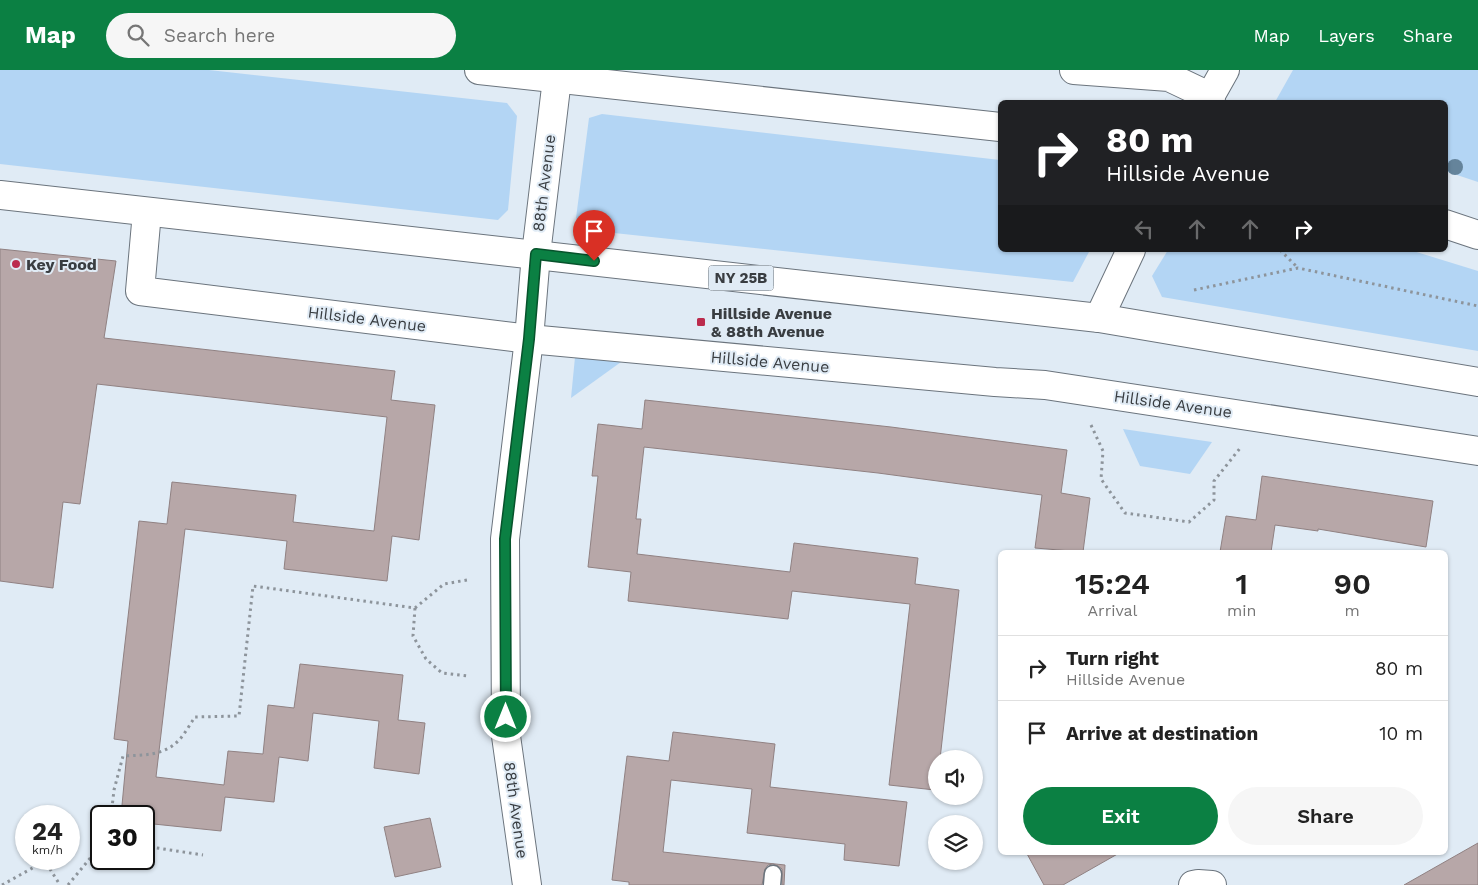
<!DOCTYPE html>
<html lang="en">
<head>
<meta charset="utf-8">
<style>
	:root { --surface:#fff; --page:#f6f6f6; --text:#222; --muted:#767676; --line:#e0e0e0; --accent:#0b8043 }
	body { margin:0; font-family:"Work Sans",sans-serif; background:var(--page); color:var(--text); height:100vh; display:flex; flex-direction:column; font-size:19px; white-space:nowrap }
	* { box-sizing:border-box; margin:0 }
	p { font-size:16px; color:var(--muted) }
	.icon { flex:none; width:28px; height:28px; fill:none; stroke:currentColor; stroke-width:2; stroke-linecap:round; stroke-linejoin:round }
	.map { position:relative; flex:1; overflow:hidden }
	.drawer { position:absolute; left:998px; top:480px; width:450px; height:305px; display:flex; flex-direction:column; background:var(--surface); border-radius:8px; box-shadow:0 1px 4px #0004 }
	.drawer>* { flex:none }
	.top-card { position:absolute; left:998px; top:30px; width:450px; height:152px; border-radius:8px; box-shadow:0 1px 4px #0004; background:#202124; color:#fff; overflow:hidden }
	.tools { position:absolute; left:928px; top:680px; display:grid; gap:10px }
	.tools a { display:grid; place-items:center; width:55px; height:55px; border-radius:50%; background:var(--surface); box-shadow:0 1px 4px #0004; font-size:25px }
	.speed { position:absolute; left:15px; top:735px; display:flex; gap:10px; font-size:25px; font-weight:700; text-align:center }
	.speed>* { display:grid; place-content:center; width:65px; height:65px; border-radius:50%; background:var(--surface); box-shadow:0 1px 4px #0004; line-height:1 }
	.speed small { font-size:12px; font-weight:400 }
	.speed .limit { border:2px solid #111; border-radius:8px; background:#fff; color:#111 }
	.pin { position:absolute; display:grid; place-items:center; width:42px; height:42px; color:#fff; margin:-51px -21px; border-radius:50% 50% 50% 0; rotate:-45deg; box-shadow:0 0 5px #0007 }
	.pin .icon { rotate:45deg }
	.me { position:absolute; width:55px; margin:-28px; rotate:0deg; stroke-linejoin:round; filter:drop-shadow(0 0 4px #0008) }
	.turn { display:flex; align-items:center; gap:18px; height:105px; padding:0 25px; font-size:22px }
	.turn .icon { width:65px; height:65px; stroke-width:2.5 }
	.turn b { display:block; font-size:35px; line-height:42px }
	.lanes { display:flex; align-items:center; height:48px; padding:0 25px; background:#0003; justify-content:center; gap:25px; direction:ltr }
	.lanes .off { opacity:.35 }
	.eta { display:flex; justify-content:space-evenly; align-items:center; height:85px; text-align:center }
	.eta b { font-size:30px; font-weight:600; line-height:35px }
	.primary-button { display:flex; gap:10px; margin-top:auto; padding:10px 25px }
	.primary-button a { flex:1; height:58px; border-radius:30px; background:var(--accent); color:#fff; font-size:20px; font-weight:600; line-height:58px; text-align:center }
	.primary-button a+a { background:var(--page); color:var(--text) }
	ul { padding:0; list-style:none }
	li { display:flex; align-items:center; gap:15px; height:65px; padding:0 25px; border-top:1px solid var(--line) }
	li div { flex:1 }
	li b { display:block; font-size:19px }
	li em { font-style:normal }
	header { display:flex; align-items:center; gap:30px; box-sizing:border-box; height:70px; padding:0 25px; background:var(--accent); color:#fff }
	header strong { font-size:24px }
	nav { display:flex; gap:28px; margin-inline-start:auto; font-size:18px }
	.search { width:350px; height:45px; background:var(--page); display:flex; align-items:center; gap:12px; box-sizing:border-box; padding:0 18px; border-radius:28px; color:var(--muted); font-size:19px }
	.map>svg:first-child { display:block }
	.green { fill:#b3d5f4 }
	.building { fill:#b7a7a8; stroke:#908182 }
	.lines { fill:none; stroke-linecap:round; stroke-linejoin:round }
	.service-casing { stroke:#6b747d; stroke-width:19 }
	.minor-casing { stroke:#6b747d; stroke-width:30 }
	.primary-casing { stroke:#6b747d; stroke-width:30 }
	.path { stroke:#8d949b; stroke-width:3; stroke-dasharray:2.5 4; stroke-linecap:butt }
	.service { stroke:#fff; stroke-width:16 }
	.minor { stroke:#fff; stroke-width:28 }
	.primary { stroke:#fff; stroke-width:28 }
	.tree { fill:#65849b }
	.route-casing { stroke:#07532c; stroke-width:12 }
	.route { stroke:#0b8043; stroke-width:9 }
	.poi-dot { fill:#bb2b4d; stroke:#e0ebf5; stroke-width:2 }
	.labels { text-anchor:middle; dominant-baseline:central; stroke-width:4; stroke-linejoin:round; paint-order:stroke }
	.shield { fill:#e0ebf5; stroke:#6b7177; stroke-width:1 }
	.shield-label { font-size:15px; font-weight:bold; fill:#393d41 }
	.street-label { font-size:16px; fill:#393d41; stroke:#e0ebf5 }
	.poi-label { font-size:16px; font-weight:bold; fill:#393d41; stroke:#e0ebf5; text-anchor:start }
</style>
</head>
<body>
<header>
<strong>Map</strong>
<div class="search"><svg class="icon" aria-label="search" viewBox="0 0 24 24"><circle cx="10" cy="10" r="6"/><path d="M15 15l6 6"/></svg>Search here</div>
<nav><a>Map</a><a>Layers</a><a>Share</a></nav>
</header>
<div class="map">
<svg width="1478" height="815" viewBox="0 0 1478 815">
	<rect width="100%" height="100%" fill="#e0ebf5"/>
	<g class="green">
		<polygon points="0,0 209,0 507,33 517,46 508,140 498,150 0,94"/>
		<polygon points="1293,0 1478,0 1478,112 1445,101 1445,32 1275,32"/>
		<polygon points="602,44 1000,90 1000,180 1090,180 1073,212 586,160 576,148 589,48"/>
		<polygon points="1168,180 1410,180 1478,201 1478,281 1162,227 1152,206"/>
		<polygon points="575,287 621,292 571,328"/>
		<polygon points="1123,359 1212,372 1190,404 1140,396"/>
	</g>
	<g class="building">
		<polygon points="0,179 116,191 104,268 395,301 391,330 435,335 419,470 392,466 387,511 284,499 287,471 185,459 156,707 224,715 228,681 263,684 268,635 294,638 300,594 403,605 398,650 425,653 419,704 374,698 379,651 313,643 308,691 279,687 274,732 225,727 221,761 144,753 144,746 121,746 128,671 114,669 139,451 167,454 172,412 296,425 293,452 374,461 387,347 97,314 80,434 63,432 53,518 0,511"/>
		<polygon points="645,330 891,357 1067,380 1061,423 1090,428 1083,482 1035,478 1042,425 878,403 644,377 636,449 641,449 637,484 790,502 794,473 918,488 915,514 959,520 940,689 936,689 935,720 889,715 910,534 792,521 788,549 628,531 631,502 588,497 598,406 592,406 598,354 642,359"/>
		<polygon points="1262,406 1433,431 1426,477 1318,459 1318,461 1275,455 1271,482 1220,482 1226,446 1256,450"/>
		<polygon points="673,662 775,674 770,717 907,732 899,796 844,790 845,774 747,763 752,719 671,710 663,782 785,795 784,815 782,815 782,799 778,796 773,794 768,795 765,799 762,815 629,815 629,812 612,810 627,686 669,691"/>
		<polygon points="430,748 441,797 395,807 384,757"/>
		<polygon points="1478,773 1478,815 1404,815"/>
		<polygon points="1026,782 1121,782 1063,815 1044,815"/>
	</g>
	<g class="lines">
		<defs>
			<polyline id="service" points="772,815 773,804"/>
			<g id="minor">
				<polyline points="1074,0 1169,7 1211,27"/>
				<polyline points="1207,32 1225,0"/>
				<polyline points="147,142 140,221 529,269 995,312 1045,315 1478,381"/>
				<polyline points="1099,248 1131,180"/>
				<polyline points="527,815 506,666 505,469 529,269 536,184 557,9"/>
				<polyline points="1193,815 1198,814 1212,815"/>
			</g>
			<g id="primary">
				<polyline points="479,0 1000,57"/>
				<polyline points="0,125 1099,248 1478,312"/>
				<polyline points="1445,154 1478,165"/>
			</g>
		</defs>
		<use href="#service" class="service-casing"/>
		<use href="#minor" class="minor-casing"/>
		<use href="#primary" class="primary-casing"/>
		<g class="path">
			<polyline points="1280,180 1298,198"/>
			<polyline points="1194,220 1298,198 1478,236"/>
			<polyline points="1091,355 1103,381 1101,409 1125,443 1189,452 1214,430 1214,411 1241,377"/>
			<polyline points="415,538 413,566 426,589 442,603 468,606"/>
			<path d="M111 746 114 720 123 686C143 685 164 686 179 670 185 664 190 654 195 647L239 646 253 516 415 538 444 514 467 510"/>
			<polyline points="144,776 203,785"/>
			<polyline points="2,815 45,791 60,815"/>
			<polyline points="68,815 101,775"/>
		</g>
		<use href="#service" class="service"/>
		<use href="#minor" class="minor"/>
		<use href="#primary" class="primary"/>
	</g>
	<circle class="tree" cx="1455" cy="97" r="8"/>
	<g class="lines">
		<defs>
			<polyline id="route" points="506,647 505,469 529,269 536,184 594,191"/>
		</defs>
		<use href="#route" class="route-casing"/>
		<use href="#route" class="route"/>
	</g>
	<g class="poi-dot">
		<circle cx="16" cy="194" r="5"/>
		<rect x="696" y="247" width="10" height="10" rx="2.5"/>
	</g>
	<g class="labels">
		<rect class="shield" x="708.5" y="195.5" width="65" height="25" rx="4"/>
		<g class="shield-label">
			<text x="741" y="208">NY 25B</text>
		</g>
		<g class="street-label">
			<text transform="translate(544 113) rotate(-83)">88th Avenue</text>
			<text transform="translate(367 249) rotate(7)">Hillside Avenue</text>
			<text transform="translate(770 292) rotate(5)">Hillside Avenue</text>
			<text transform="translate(1173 334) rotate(8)">Hillside Avenue</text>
			<text transform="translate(516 740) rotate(82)">88th Avenue</text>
		</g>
		<g class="poi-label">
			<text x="26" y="194">Key Food</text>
			<text x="711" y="243">Hillside Avenue<tspan x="711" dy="18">&amp; 88th Avenue</tspan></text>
		</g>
	</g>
</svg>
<div class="tools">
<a><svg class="icon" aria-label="sound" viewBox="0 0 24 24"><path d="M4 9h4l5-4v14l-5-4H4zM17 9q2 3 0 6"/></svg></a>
<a><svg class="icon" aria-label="layers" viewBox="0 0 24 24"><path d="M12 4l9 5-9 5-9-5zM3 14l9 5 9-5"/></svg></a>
</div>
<div class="speed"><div>24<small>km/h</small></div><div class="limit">30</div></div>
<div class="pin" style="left:594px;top:191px;background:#d93025"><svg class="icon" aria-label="arrive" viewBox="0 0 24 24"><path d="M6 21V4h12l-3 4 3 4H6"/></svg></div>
<svg class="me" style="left:506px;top:647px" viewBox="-20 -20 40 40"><circle r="17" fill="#0b8043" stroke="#fff" stroke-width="3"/><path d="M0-11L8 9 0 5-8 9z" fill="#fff"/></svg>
<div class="top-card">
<div class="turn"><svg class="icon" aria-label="right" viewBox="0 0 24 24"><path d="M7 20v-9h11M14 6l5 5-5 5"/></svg><div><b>80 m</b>Hillside Avenue</div></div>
<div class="lanes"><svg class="icon off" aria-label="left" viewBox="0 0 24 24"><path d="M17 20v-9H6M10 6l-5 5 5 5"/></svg><svg class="icon off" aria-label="ahead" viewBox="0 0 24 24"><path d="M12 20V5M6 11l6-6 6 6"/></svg><svg class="icon off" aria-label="ahead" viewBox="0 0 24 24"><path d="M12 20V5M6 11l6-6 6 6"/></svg><svg class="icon" aria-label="right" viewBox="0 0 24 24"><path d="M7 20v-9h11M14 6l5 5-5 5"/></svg></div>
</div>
<section class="drawer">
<div class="eta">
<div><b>15:24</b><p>Arrival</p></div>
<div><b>1</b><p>min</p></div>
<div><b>90</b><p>m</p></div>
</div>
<ul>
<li><svg class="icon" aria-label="right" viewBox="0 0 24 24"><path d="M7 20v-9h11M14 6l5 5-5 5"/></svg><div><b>Turn right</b><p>Hillside Avenue</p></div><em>80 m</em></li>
<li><svg class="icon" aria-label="arrive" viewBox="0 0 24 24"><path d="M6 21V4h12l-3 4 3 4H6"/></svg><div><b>Arrive at destination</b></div><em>10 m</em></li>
</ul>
<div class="primary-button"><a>Exit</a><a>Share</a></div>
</section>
</div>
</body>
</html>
